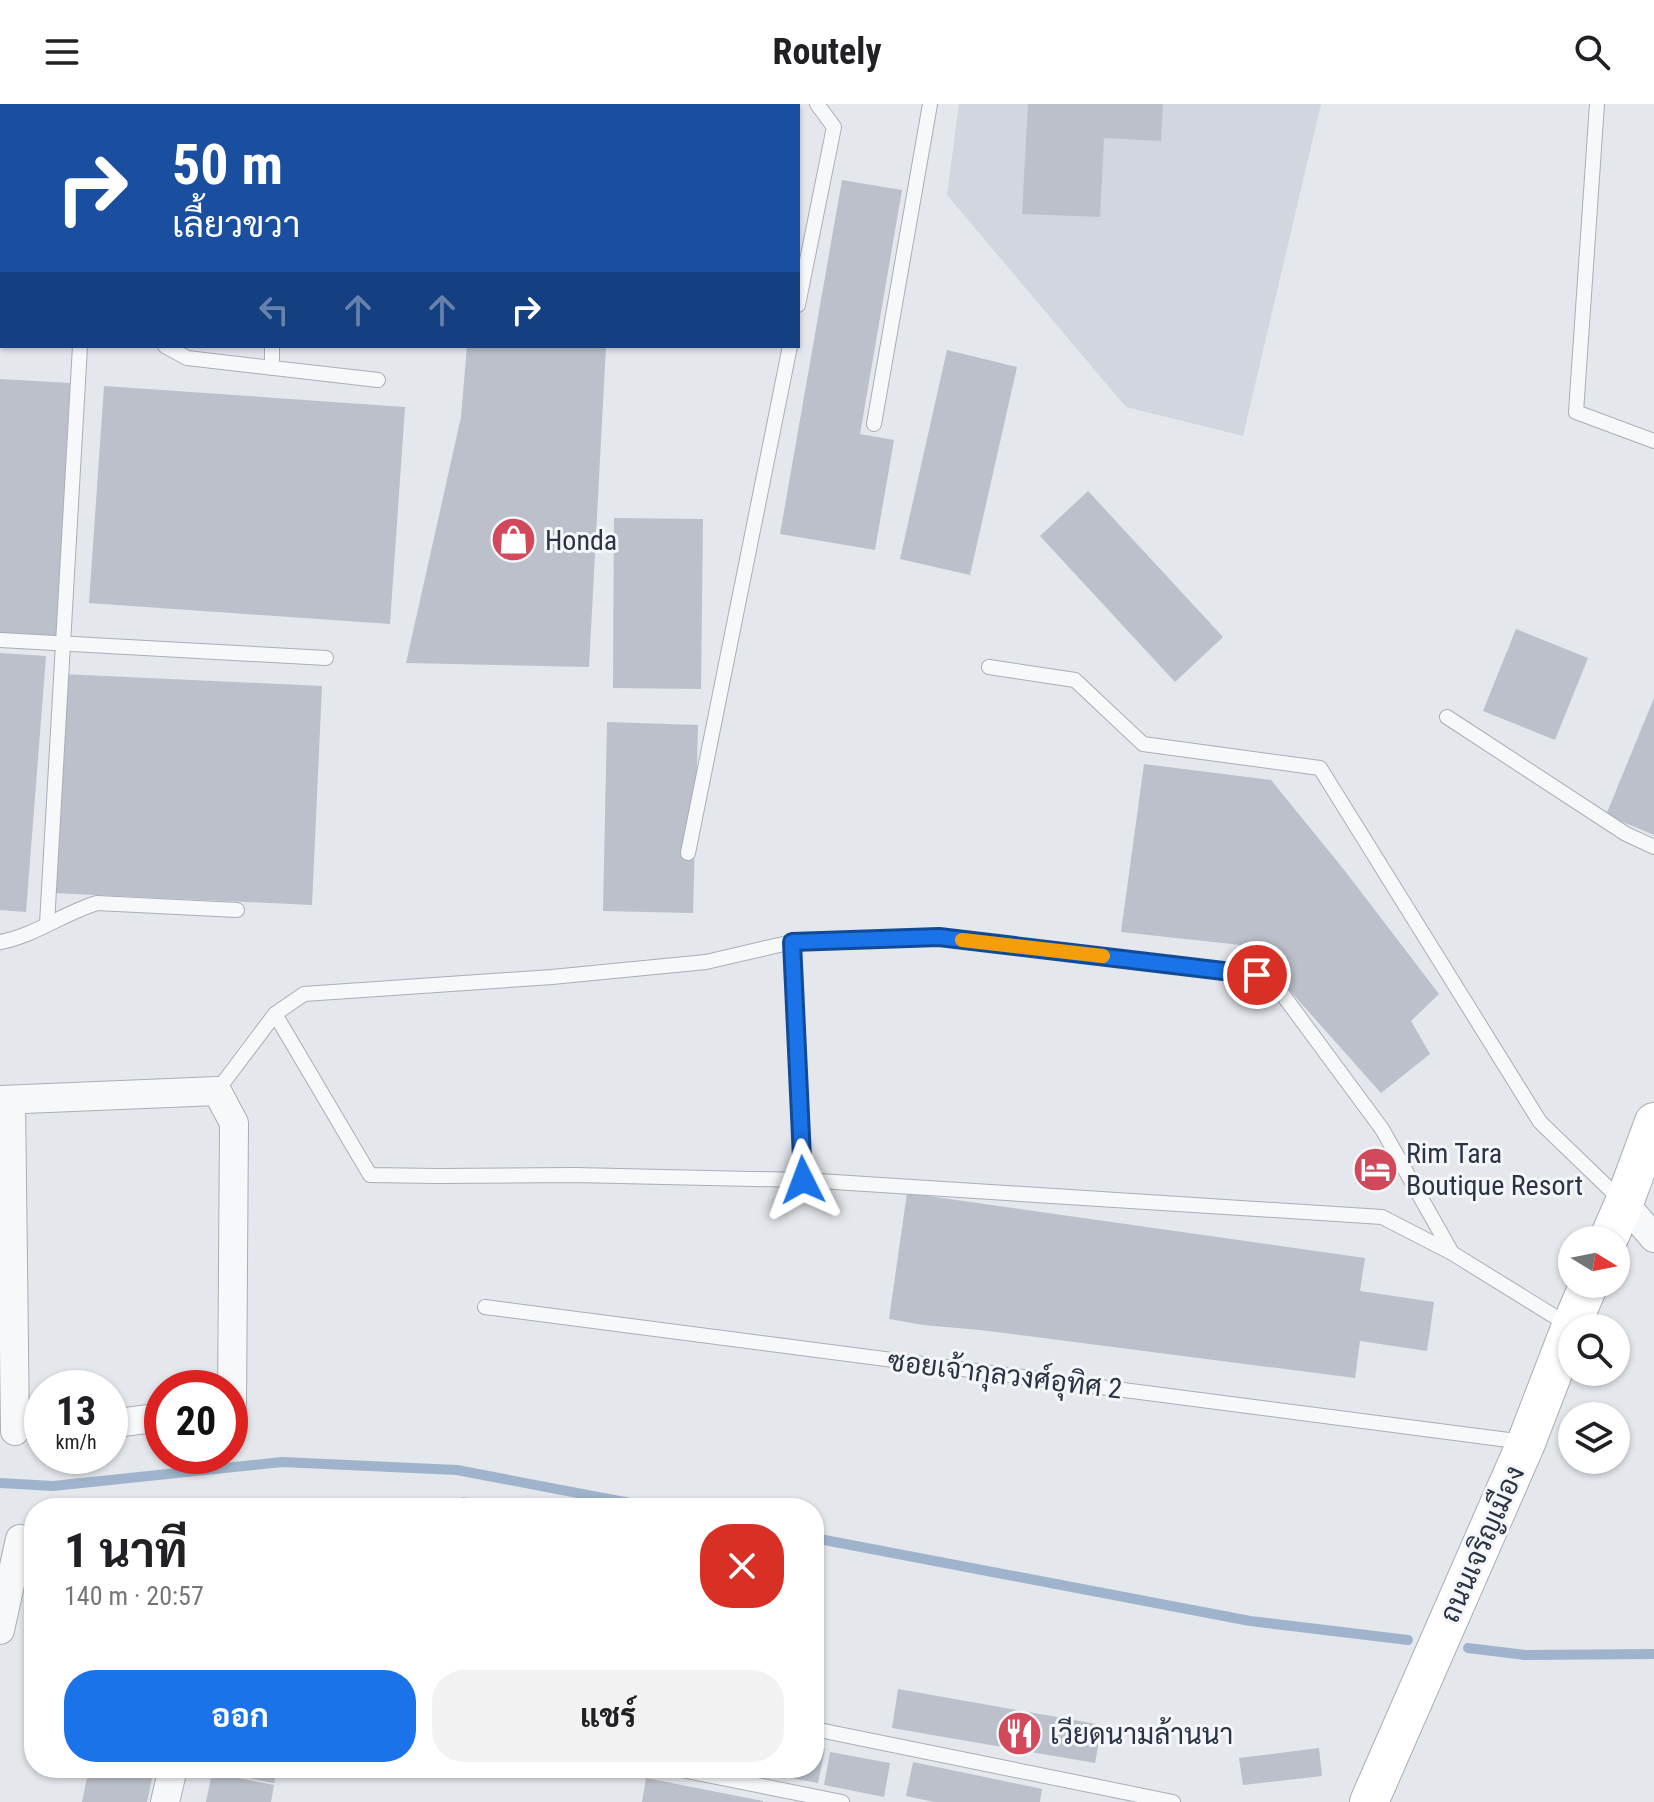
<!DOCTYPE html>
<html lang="th">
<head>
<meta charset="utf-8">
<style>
	:root { --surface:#fff; --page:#f2f2f2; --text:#202124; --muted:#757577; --accent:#1a73e8 }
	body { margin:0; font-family:"Roboto Condensed",Sarabun,sans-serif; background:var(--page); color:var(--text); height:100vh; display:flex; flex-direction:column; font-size:30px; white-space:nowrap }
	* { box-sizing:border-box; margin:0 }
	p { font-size:26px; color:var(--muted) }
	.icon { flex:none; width:44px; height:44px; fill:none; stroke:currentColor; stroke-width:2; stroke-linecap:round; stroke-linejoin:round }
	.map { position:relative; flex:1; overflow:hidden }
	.panel { position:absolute; left:24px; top:1394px; width:800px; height:280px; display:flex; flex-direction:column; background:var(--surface); border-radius:32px; box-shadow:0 2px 6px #0004 }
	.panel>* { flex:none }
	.guide { position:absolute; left:0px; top:0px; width:800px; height:244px; box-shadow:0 2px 6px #0004; background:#1a4fa0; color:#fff; overflow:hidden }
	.needle { width:52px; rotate:100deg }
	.tools { position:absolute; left:1558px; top:1122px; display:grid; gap:16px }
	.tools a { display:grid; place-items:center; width:72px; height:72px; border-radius:50%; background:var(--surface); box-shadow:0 2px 6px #0004; font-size:40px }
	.speed { position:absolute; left:24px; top:1266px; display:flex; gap:16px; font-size:40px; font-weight:700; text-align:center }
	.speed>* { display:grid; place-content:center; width:104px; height:104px; border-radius:50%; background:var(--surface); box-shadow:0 2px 6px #0004; line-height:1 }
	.speed small { font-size:20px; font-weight:400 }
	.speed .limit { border:12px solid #d22; background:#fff; color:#111 }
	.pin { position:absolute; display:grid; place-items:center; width:68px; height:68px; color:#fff; margin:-34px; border:4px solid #fff; border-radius:50%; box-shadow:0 2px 8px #0007 }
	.me { position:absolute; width:88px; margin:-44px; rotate:357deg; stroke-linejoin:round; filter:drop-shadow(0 0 6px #0008) }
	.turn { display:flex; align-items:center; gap:28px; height:168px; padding:0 40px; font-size:36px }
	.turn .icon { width:104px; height:104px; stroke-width:2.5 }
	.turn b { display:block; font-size:56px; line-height:68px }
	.lanes { display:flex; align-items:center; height:76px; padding:0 40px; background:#0003; justify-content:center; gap:40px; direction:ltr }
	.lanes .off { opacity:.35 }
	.round { display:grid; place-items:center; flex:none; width:84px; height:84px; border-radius:32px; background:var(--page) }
	.head { display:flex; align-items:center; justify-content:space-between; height:136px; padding:0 40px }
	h1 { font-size:48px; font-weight:700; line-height:60px }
	.button { display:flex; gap:16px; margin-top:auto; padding:16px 40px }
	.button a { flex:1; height:92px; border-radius:32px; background:var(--accent); color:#fff; font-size:32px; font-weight:700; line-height:92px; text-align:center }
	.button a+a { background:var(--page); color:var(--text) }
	header { display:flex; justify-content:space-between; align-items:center; height:104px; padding:0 40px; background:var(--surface); font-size:36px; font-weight:700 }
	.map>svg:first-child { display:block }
	.built { fill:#d2d6de }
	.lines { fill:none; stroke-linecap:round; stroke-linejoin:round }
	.stream { stroke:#9fb4cc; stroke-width:10 }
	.building { fill:#bbc0ca }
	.lane-casing { stroke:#a9aeb7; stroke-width:16 }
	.street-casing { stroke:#a9aeb7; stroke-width:30 }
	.secondary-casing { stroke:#a9aeb7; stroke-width:40 }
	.lane { stroke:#f7f8fa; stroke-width:14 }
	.street { stroke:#f7f8fa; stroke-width:28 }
	.secondary { stroke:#fff; stroke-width:38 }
	.route-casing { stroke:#114b97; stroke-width:20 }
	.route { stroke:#1a73e8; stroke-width:14 }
	.slow { stroke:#f59e0b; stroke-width:14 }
	.labels { text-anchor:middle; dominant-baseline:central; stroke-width:6; stroke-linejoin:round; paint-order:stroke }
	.poi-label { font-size:28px; fill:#2b3445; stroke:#f4f6f9; text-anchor:start }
	.street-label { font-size:28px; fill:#2b3445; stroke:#f4f6f9 }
</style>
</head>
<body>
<header><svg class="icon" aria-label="menu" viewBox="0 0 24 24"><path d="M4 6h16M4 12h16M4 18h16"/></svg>Routely<svg class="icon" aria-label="search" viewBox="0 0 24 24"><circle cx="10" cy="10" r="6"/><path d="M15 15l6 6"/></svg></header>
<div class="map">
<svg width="1654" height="1698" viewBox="0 0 1654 1698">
	<rect width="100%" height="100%" fill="#e4e7ec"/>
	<polygon class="built" points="959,0 1321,0 1243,332 1126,303 947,91"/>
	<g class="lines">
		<g class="stream">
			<polyline points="0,1379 53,1382 282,1358 457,1366 656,1404"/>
			<polyline points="814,1434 1250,1517 1408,1536"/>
			<polyline points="1468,1544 1525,1551 1654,1550"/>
		</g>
	</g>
	<g class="building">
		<polygon points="1028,0 1163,0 1161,37 1104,34 1100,113 1022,110"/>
		<polygon points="842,76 902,86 860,330 894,336 875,446 780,430"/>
		<polygon points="467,242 606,242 589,563 406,559 461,313"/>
		<polygon points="947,246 1017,263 970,471 900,455"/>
		<polygon points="0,275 70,279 57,533 0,531"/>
		<polygon points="104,282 405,303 390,520 89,499"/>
		<polygon points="1088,387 1223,533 1175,578 1040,432"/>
		<polygon points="614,414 703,415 701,585 613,584"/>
		<polygon points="1516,525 1588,554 1555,636 1483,607"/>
		<polygon points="0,549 46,552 26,808 0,806"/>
		<polygon points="62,570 322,582 312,801 52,789"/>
		<polygon points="1654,594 1654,731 1606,711"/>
		<polygon points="607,618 698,621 693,809 603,807"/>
		<polygon points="1144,660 1271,676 1345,767 1439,890 1411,917 1430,950 1381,989 1250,842 1121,828"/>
		<polygon points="907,1089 1365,1154 1360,1187 1434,1198 1427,1247 1360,1237 1355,1274 980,1226 923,1221 889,1215"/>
		<polygon points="462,1393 508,1403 508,1404 460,1404"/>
		<polygon points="898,1585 1102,1621 1095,1659 892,1624"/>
		<polygon points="814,1643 825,1645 818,1679 769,1670 770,1664 814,1664"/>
		<polygon points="1319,1644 1322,1672 1243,1681 1239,1654"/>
		<polygon points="830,1648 890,1659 884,1693 824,1681"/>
		<polygon points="913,1658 1042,1685 1040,1698 934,1698 906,1692"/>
		<polygon points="89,1664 154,1665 147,1698 82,1698"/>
		<polygon points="206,1664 277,1664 274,1679 206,1665"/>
		<polygon points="212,1669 274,1681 271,1698 206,1698"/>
		<polygon points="646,1674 763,1697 763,1698 642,1698"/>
	</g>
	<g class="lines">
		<defs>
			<g id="lane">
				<polyline points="233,0 234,2"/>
				<polyline points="1597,0 1576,308 1654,337"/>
				<polyline points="100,2 100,0"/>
				<polyline points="0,157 2,157"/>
				<polyline points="798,201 834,23 817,0"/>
				<polyline points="0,221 2,221"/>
				<polyline points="165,242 187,254 378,276"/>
				<polyline points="272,264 272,242"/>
				<polyline points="874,320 930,0"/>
				<polyline points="0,536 326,554"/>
				<polyline points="989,563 1075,576 1143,640 1320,664 1540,1018 1623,1098"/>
				<polyline points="1447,613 1626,730 1654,743"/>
				<polyline points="688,749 790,242"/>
				<polyline points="47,820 80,242"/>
				<path d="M0 838C34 832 64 809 97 799L237 806"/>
				<polyline points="792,838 803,1076"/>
				<polyline points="275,910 370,1071 438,1072 575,1071 803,1076 1382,1113 1452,1149 1570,1222"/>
				<polyline points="217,987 275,910 304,890 552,873 706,858 792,838 939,833 1257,871 1283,891 1382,1025 1452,1149"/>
				<polyline points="485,1203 1524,1338"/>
				<polyline points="814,1625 1173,1698"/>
				<polyline points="672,1664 842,1698"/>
			</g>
			<g id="street">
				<polyline points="0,996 217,987 234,1019 232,1303 230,1303"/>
				<polyline points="11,996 15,1327"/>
				<polyline points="1624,1099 1654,1134"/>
				<polyline points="110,1320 162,1313"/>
				<polyline points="0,1526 20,1435"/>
				<polyline points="165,1698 173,1664"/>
			</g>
			<g id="secondary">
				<polyline points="1608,1136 1624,1099 1654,1018"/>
				<polyline points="1369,1698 1526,1339 1571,1222 1589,1180"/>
			</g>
		</defs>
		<use href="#lane" class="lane-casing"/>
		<use href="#street" class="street-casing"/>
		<use href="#secondary" class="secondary-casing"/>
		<use href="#lane" class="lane"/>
		<use href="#street" class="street"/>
		<use href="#secondary" class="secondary"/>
	</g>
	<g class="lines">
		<defs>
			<polyline id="route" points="803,1076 792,838 939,833 1257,871"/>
		</defs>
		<use href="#route" class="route-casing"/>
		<use href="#route" class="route"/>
		<polyline class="slow" points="962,836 1103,852"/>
	</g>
	<defs>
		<symbol id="shop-disc" viewBox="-11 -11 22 22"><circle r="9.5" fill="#d1495b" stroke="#f4f6f9"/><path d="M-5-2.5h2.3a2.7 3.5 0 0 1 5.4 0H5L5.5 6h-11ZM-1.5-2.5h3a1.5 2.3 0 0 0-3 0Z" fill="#fff"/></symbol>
		<symbol id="hotel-disc" viewBox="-11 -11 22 22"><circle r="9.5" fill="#d1495b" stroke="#f4f6f9"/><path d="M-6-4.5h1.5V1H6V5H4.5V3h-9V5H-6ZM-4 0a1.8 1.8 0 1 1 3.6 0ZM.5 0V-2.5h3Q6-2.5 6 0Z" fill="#fff"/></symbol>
		<symbol id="restaurant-disc" viewBox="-11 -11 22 22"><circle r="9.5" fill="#d1495b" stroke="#f4f6f9"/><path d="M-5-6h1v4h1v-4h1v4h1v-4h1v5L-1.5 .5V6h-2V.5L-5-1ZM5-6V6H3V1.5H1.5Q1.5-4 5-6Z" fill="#fff"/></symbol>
	</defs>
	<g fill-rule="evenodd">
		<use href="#shop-disc" x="488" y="410" width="51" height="51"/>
		<use href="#hotel-disc" x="1350" y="1040" width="51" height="51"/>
		<use href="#restaurant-disc" x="994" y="1604" width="51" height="51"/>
	</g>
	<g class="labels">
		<g class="poi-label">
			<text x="545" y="436">Honda</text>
			<text x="1406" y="1049">Rim Tara<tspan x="1406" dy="32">Boutique Resort</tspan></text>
			<text x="1050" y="1630">เวียดนามล้านนา</text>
		</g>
		<g class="street-label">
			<text transform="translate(1005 1271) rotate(7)">ซอยเจ้ากุลวงศ์อุทิศ 2</text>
			<text transform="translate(1482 1440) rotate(-66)">ถนนเจริญเมือง</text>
		</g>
	</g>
</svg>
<div class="tools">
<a><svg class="needle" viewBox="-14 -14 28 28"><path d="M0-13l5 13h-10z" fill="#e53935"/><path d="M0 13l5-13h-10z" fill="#757577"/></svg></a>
<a><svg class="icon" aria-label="search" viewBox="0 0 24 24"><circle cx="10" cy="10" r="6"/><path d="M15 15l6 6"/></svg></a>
<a><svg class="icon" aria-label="layers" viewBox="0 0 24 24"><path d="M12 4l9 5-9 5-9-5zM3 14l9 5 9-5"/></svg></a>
</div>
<div class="speed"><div>13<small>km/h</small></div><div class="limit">20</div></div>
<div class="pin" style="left:1257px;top:871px;background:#d93025"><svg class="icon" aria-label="arrive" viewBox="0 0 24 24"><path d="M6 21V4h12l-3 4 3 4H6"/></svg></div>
<svg class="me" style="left:803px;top:1076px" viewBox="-20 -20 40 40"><path d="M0-17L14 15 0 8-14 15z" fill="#1a73e8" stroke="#fff" stroke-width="4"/></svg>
<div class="guide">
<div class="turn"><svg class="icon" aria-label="right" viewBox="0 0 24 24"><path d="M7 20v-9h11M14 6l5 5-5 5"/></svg><div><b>50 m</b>เลี้ยวขวา</div></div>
<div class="lanes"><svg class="icon off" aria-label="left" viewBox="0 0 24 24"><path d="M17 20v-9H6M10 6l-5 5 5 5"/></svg><svg class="icon off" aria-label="ahead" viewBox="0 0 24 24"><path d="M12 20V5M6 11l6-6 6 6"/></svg><svg class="icon off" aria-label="ahead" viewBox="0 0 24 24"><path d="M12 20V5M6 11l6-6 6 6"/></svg><svg class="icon" aria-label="right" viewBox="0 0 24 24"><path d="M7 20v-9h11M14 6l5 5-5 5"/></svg></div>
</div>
<section class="panel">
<div class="head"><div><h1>1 นาที</h1><p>140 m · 20:57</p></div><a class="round" style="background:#d93025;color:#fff"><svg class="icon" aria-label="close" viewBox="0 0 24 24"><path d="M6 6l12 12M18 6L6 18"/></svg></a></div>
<div class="button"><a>ออก</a><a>แชร์</a></div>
</section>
</div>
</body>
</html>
